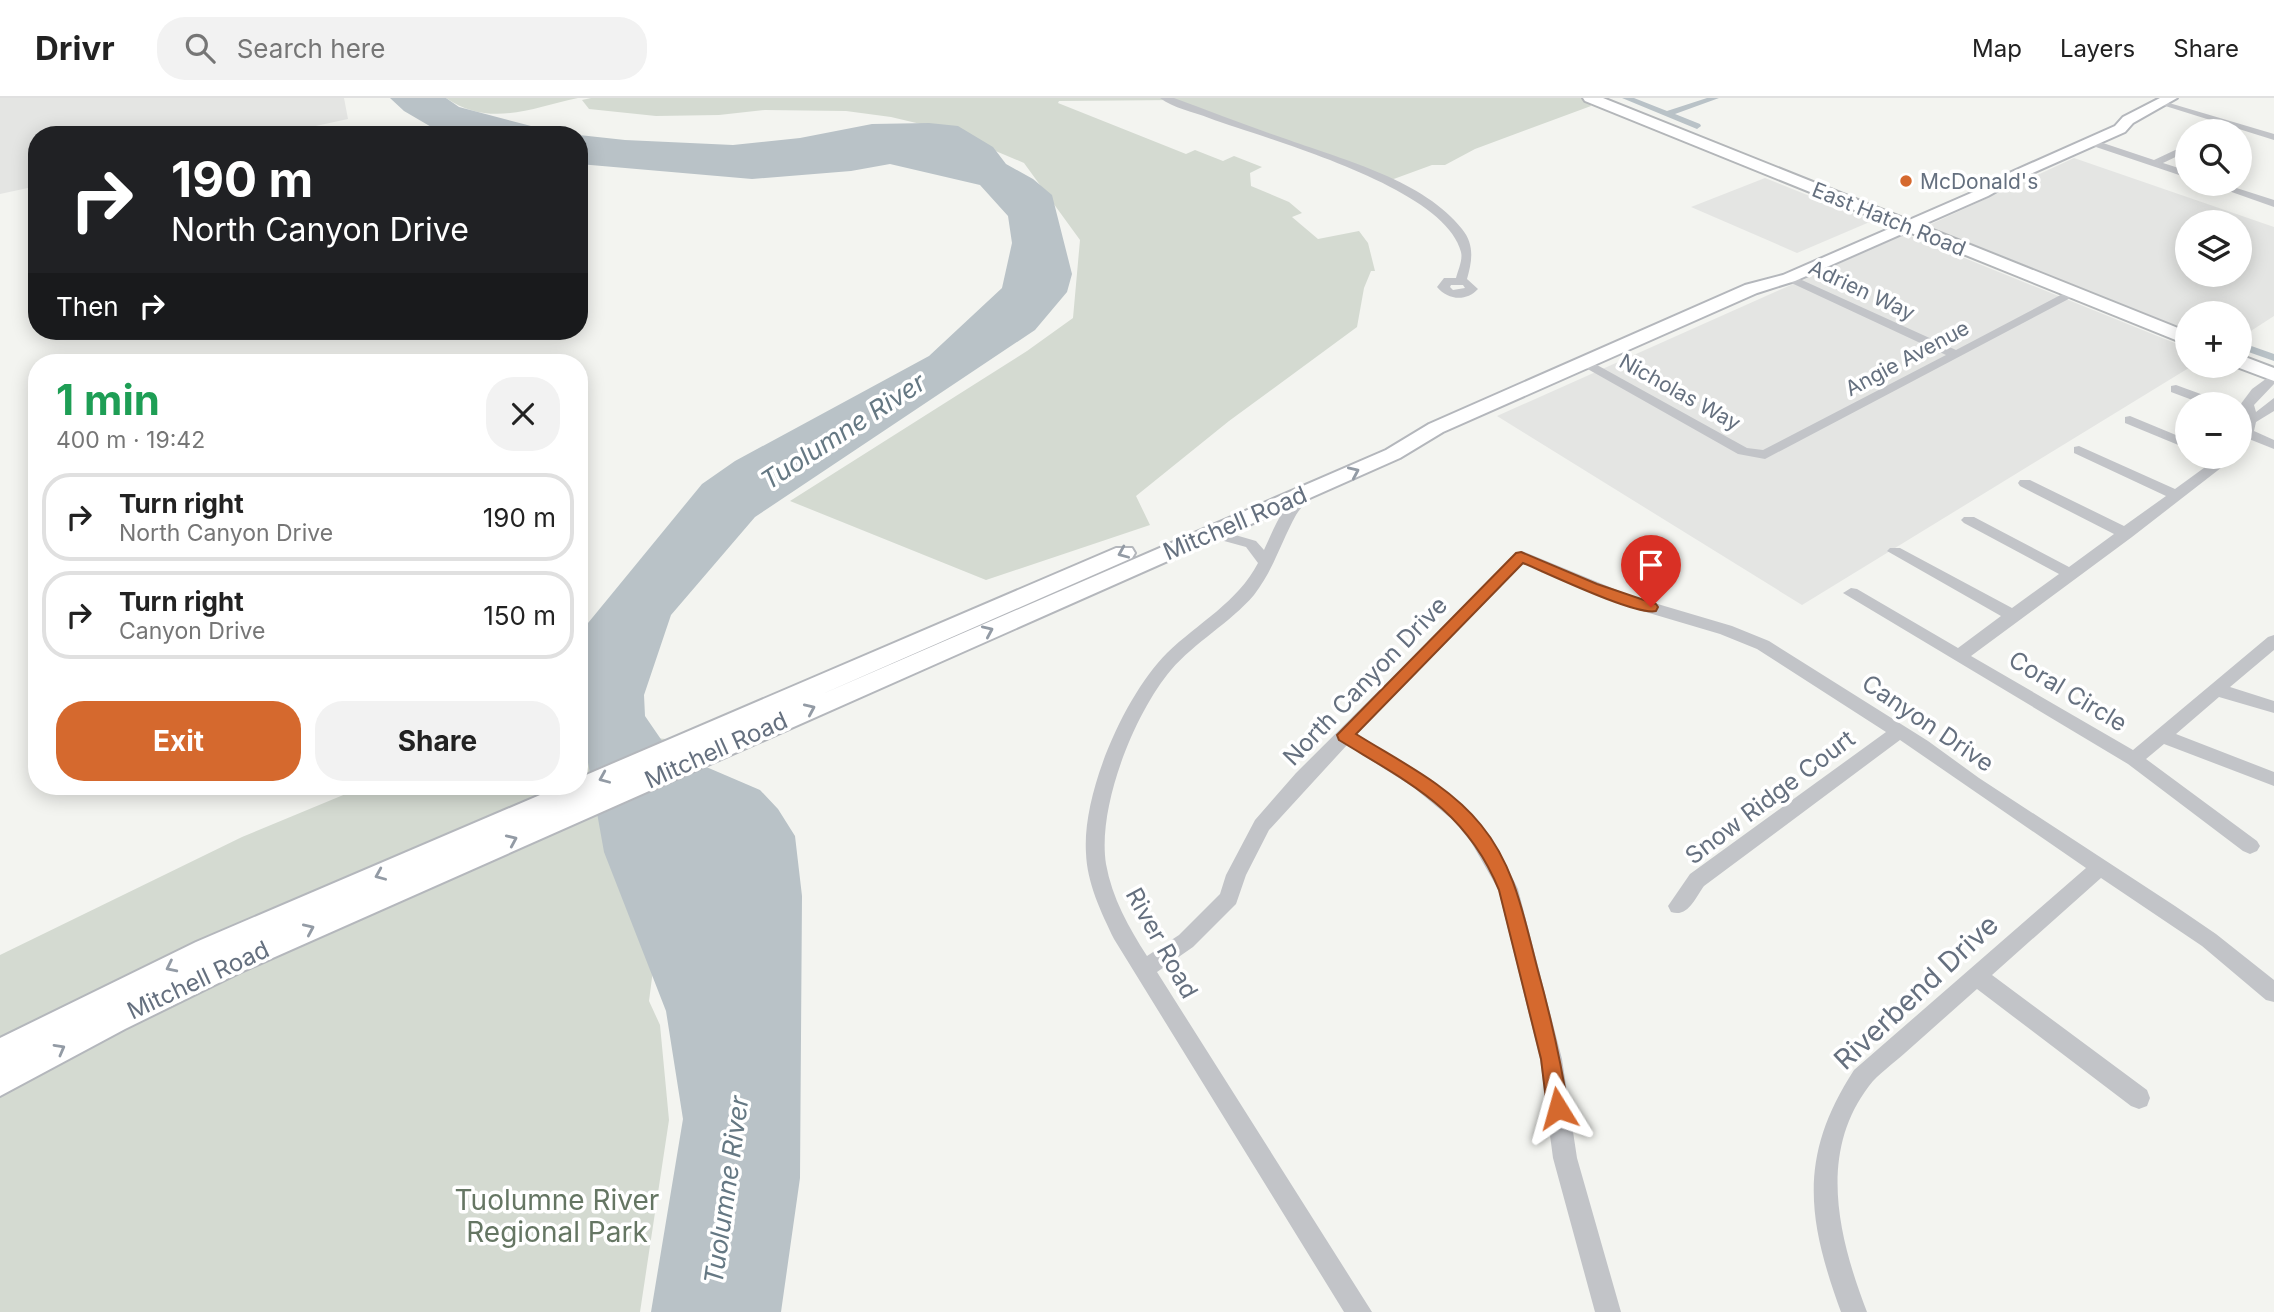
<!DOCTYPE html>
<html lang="en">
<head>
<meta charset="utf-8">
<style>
	:root { --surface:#fff; --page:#f2f2f2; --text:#222; --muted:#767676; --line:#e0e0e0; --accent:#d5692e }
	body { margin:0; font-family:Inter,sans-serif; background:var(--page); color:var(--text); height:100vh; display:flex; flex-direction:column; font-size:26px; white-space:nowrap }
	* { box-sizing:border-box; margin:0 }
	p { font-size:23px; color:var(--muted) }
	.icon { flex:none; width:38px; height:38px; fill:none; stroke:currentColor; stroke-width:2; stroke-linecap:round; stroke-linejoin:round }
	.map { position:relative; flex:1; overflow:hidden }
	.details { position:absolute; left:28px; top:256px; width:560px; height:441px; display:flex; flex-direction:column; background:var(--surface); border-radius:28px; box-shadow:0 4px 18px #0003 }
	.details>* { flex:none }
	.guide { position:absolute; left:28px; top:28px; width:560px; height:214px; border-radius:28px; box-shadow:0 4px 18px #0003; background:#202124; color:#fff; overflow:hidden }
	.tools { position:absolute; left:2175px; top:21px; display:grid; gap:14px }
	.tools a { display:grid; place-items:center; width:77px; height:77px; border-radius:50%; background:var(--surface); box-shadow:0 4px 18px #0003; font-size:35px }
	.pin { position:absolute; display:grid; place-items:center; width:60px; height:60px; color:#fff; margin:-72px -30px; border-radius:50% 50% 50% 0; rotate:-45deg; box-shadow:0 0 7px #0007 }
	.pin .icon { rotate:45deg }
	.me { position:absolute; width:77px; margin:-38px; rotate:352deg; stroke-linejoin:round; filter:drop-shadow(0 0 5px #0008) }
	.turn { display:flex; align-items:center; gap:24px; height:147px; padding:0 28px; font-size:32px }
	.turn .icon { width:91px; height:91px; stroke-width:2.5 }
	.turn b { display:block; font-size:49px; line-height:60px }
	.then { display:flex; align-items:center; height:66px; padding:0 28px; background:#0003; gap:14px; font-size:26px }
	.round { display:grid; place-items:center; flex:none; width:74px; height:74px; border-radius:28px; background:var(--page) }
	.headline { display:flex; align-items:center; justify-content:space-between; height:119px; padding:0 28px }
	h1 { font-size:42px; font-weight:700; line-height:52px; color:#1e9e55 }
	.action { display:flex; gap:14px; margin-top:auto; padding:14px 28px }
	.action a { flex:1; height:80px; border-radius:28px; background:var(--accent); color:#fff; font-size:28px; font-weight:700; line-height:80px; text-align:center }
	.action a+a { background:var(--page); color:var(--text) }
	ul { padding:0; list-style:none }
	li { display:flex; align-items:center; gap:21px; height:88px; margin:0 14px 10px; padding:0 14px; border:4px solid var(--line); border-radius:28px }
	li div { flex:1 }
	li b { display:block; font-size:26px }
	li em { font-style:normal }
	header { display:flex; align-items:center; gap:42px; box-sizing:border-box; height:98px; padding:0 35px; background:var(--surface); border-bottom:2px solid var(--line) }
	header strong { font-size:33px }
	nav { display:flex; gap:38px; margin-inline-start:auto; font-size:24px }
	.search { width:490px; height:63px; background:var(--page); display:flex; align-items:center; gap:18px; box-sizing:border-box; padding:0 24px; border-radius:28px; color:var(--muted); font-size:26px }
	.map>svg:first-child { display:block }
	.built { fill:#e4e5e3; fill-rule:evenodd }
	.green { fill:#d4dad1 }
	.water { fill:#b9c2c7 }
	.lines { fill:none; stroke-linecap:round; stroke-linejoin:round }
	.canal { fill:#b9c2c7; fill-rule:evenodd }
	.secondary-casing { stroke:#b4b7bc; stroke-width:4 }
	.primary-casing { stroke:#b3b6b9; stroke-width:4 }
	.street { fill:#c2c4c8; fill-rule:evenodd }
	.secondary { fill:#fff; fill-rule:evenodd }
	.primary { fill:#fff; fill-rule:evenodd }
	.oneway { stroke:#939ba5 }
	.route { fill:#d5692e; stroke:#8a441e; stroke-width:2 }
	.poi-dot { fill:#d5692e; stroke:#fff; stroke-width:2.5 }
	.labels { text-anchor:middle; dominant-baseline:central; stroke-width:7; stroke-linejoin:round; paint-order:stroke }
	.far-poi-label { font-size:21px; fill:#65707f; stroke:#fff; text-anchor:start }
	.far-street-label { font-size:21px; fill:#65707f; stroke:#fff }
	.street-label { font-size:24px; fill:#65707f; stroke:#fff }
	.water-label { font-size:26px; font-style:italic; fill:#657883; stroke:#fff }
	.near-street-label { font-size:28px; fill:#65707f; stroke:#fff }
	.near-park-label { font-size:28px; fill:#657663; stroke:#fff }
</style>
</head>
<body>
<header>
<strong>Drivr</strong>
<div class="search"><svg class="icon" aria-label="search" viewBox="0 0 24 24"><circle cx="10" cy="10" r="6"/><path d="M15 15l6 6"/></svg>Search here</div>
<nav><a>Map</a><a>Layers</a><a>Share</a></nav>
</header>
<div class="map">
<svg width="2274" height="1214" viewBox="0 0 2274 1214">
	<rect width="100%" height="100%" fill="#f3f4f0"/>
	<g class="built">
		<polygon points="0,0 344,0 348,21 274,37 37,37 37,88 0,96"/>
		<path d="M2074 60 2274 129V218L2240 240V215H2188L2187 232 1927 128ZM2188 124H2240V177H2188Z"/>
		<polygon points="1765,80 1872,123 1797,155 1691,109"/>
		<polygon points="1905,136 2187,250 2188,268 2192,268 1802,507 1497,318"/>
	</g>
	<g class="green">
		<path d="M446 0H578C531 10 490 30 446 0Z"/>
		<polygon points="591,0 1584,0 1588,2 1591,8 1475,51 1445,67 1432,67 1391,82 1177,2 1059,3 1058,5 1186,56 1195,52 1223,63 1234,58 1262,69 1250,75 1251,88 1289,104 1302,115 1292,119 1318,141 1359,133 1368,145 1375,173 1371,173 1364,190 1357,229 1229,323 1136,398 1150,427 986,482 790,403 1027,253 1073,220 1080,142 1024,65 946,32 891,19 846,13 765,12 719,17 656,18 589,11 582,2"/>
		<polygon points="579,633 666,641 665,779 649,903 660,927 669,1022 640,1214 0,1214 0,857 242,739 365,688 579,688"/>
	</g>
	<g class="water">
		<polygon points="390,0 446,0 459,9 531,28 578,37 445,37 404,13"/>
		<polygon points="929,25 958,28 993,49 1006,66 1033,81 1052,97 1072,176 1067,194 1035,232 755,419 671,517 644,597 645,618 669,653 760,692 778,711 795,738 802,798 800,1080 781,1214 651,1214 683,1021 666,913 604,754 579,614 579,536 702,386 735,363 929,258 1002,190 1012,145 1008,118 980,87 890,66 851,73 752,81 579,66 579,37 625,42 733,47 800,40 872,26"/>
	</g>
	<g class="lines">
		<g class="canal">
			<polygon points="1622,0 1634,0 1667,13 1707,0 1719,0 1675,16 1700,26 1701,28 1697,31"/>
			<polygon points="2240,244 2274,256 2274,263 2240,251"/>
		</g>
		<defs>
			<polygon id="secondary" points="2160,0 2177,0 2133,25 2125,34 2017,82 1988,98 1795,183 1757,195 1443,334 1400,360 241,874 125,931 0,998 0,940 196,844 561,688 579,688 579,680 1116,450 1132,450 1135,455 1132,460 820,597 1386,352 1429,326 1745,187 1783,177 1978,92 2007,76 2115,28 2123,19"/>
			<g id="primary">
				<polygon points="1583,0 1603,0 2188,234 2188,247 1585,3"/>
				<polygon points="2240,257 2274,270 2274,283 2234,268 2240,268"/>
			</g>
		</defs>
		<use href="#secondary" class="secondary-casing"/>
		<use href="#primary" class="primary-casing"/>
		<g class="street">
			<path d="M1160 0H1174C1212 14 1250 29 1289 42 1344 62 1425 83 1462 131 1475 147 1472 163 1467 181L1478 191C1466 204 1448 202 1437 189L1444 180H1456C1458 172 1463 162 1461 154 1445 89 1269 42 1209 20 1194 14 1173 10 1160 0ZM1451 187H1463L1465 190 1453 192 1450 189Z"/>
			<polygon points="2159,2 2274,36 2274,42 2159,6"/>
			<polygon points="2091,41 2154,62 2188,46 2188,53 2163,65 2188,73 2188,80 2087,46 2086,44"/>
			<polygon points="2209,86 2224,86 2274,102 2274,109"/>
			<polygon points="1785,178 1793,178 1956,252 2070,192 2080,195 1765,361 1738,356 1577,265 1583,261 1588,262 1747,350 1763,352 1946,257 1785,182"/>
			<polygon points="2274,275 2274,286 2254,307 2256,314 2274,300 2274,313 2256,324 2254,333 2274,342 2274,351 2249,341 2240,348 2243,322 2240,307 2252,291"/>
			<polygon points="2176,287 2220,303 2222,306 2203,306 2171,294 2171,288"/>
			<polygon points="2130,318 2188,342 2188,351 2125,325 2125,319"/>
			<polygon points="2079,348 2175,391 2219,359 2235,359 2132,439 1971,558 2133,652 2268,539 2274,537 2274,552 2230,589 2274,603 2274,615 2219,599 2176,636 2274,674 2274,688 2164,646 2146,661 2257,743 2260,748 2257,753 2250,756 2243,753 2128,666 1843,495 1851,490 1857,491 1958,550 2001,518 1887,453 1890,450 1900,450 2012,510 2059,476 1964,425 1961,422 1964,419 1974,419 2069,469 2114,436 2020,388 2018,385 2020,382 2030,382 2124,428 2166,398 2074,355 2074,349"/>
			<path d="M1310 389 1317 393C1311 401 1301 408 1296 417 1281 444 1273 473 1254 497 1230 525 1195 544 1171 572 1134 616 1097 709 1106 766 1112 800 1129 830 1147 858L1179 837 1220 796 1226 777 1255 722 1296 675 1517 455 1522 453 1634 499 1732 528 1769 543 1928 643 1979 680 2175 808 2216 836 2274 882V904L2266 902 2202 848 2101 780 1992 877 2147 992 2150 1000 2147 1008 2139 1011 2131 1008 1977 891C1953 912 1929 934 1905 955 1893 966 1878 976 1869 988 1817 1056 1839 1141 1867 1214H1841C1807 1121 1798 1058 1854 972L2086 770 1900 642 1704 788C1695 800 1688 820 1671 814L1668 808 1690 776 1886 634 1757 551 1720 536 1622 507 1524 465 1357 636 1426 679 1467 713 1501 757 1518 791 1562 961 1577 1060 1621 1214H1595L1553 1060 1540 961 1498 791 1471 744 1454 723 1413 689 1347 647 1269 732 1246 777 1236 806 1193 849 1157 874 1372 1214H1344L1114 841C1101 814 1087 785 1086 755 1082 694 1125 597 1167 555 1198 525 1238 504 1258 465L1246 449 1206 438 1203 435 1211 430 1256 443 1264 452C1274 431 1286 396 1310 389Z"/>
		</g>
		<use href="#secondary" class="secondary"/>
		<use href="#primary" class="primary"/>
	</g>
	<defs><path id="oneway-chevron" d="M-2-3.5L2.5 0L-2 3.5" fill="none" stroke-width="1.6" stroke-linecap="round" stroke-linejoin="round" transform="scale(1.75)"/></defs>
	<g class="oneway">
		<use href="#oneway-chevron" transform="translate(1354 374) rotate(-24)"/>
		<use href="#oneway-chevron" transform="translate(1123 455) rotate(157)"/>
		<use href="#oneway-chevron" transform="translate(988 533) rotate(-24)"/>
		<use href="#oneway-chevron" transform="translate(810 611) rotate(-24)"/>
		<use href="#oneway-chevron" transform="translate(604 680) rotate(157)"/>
		<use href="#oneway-chevron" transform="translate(512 742) rotate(-24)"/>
		<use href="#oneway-chevron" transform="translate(380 777) rotate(157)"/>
		<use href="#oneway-chevron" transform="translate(309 831) rotate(-24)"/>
		<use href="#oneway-chevron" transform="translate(171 869) rotate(154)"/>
		<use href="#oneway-chevron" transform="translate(60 951) rotate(-29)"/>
	</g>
	<path class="route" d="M1521 454 1597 486 1656 506 1658 509 1656 513C1636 518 1547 475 1523 465L1356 636C1399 663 1449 687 1481 727 1515 768 1524 820 1537 869 1550 916 1561 962 1568 1010L1565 1017 1558 1020 1550 1017 1547 1010 1541 961 1499 792C1466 711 1409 685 1339 642L1337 637 1516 455Z"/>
	<circle class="poi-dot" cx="1906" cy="83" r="7"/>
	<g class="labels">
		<g class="far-poi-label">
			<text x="1920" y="83">McDonald's</text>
		</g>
		<g class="far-street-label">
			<text transform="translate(1889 121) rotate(22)">East Hatch Road</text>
			<text transform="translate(1862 192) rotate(25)">Adrien Way</text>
			<text transform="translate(1907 260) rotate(-28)">Angie Avenue</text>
			<text transform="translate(1680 294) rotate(29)">Nicholas Way</text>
		</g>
		<g class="street-label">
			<text transform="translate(1235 425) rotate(-23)">Mitchell Road</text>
			<text transform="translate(1365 583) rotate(-46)">North Canyon Drive</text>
			<text transform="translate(2068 593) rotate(31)">Coral Circle</text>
			<text transform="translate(1928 625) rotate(34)">Canyon Drive</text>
			<text transform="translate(716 652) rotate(-24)">Mitchell Road</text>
			<text transform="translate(1770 699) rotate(-37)">Snow Ridge Court</text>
			<text transform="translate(1162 845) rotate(61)">River Road</text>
			<text transform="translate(198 882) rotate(-25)">Mitchell Road</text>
		</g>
		<g class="water-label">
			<text transform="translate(843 333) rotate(-33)">Tuolumne River</text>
			<text transform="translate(726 1092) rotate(-82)">Tuolumne River</text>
		</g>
		<g class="near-street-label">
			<text transform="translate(1916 894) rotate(-43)">Riverbend Drive</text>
		</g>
		<g class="near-park-label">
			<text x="557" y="1102">Tuolumne River<tspan x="557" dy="32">Regional Park</tspan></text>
		</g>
	</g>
</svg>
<div class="tools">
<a><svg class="icon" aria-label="search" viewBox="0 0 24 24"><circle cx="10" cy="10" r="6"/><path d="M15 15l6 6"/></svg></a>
<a><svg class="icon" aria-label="layers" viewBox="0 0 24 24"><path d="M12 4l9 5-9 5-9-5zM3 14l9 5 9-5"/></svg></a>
<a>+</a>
<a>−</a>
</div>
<div class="pin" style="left:1651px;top:509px;background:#d93025"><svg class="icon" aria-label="arrive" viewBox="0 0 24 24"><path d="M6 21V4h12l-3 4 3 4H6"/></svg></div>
<svg class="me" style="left:1558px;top:1010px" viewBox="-20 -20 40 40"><path d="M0-17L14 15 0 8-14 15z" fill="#d5692e" stroke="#fff" stroke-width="4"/></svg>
<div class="guide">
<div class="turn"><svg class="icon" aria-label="right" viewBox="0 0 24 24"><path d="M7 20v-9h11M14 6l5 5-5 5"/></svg><div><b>190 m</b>North Canyon Drive</div></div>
<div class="then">Then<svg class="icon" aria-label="right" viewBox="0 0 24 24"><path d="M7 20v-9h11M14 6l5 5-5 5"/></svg></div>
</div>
<section class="details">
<div class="headline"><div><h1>1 min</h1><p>400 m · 19:42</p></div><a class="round"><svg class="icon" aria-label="close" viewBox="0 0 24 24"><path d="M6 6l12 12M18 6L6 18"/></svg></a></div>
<ul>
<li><svg class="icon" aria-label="right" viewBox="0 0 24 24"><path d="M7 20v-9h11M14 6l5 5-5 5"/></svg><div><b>Turn right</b><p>North Canyon Drive</p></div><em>190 m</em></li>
<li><svg class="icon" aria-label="right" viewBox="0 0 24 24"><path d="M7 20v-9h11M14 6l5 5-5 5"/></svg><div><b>Turn right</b><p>Canyon Drive</p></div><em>150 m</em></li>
</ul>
<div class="action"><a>Exit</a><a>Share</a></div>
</section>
</div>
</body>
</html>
